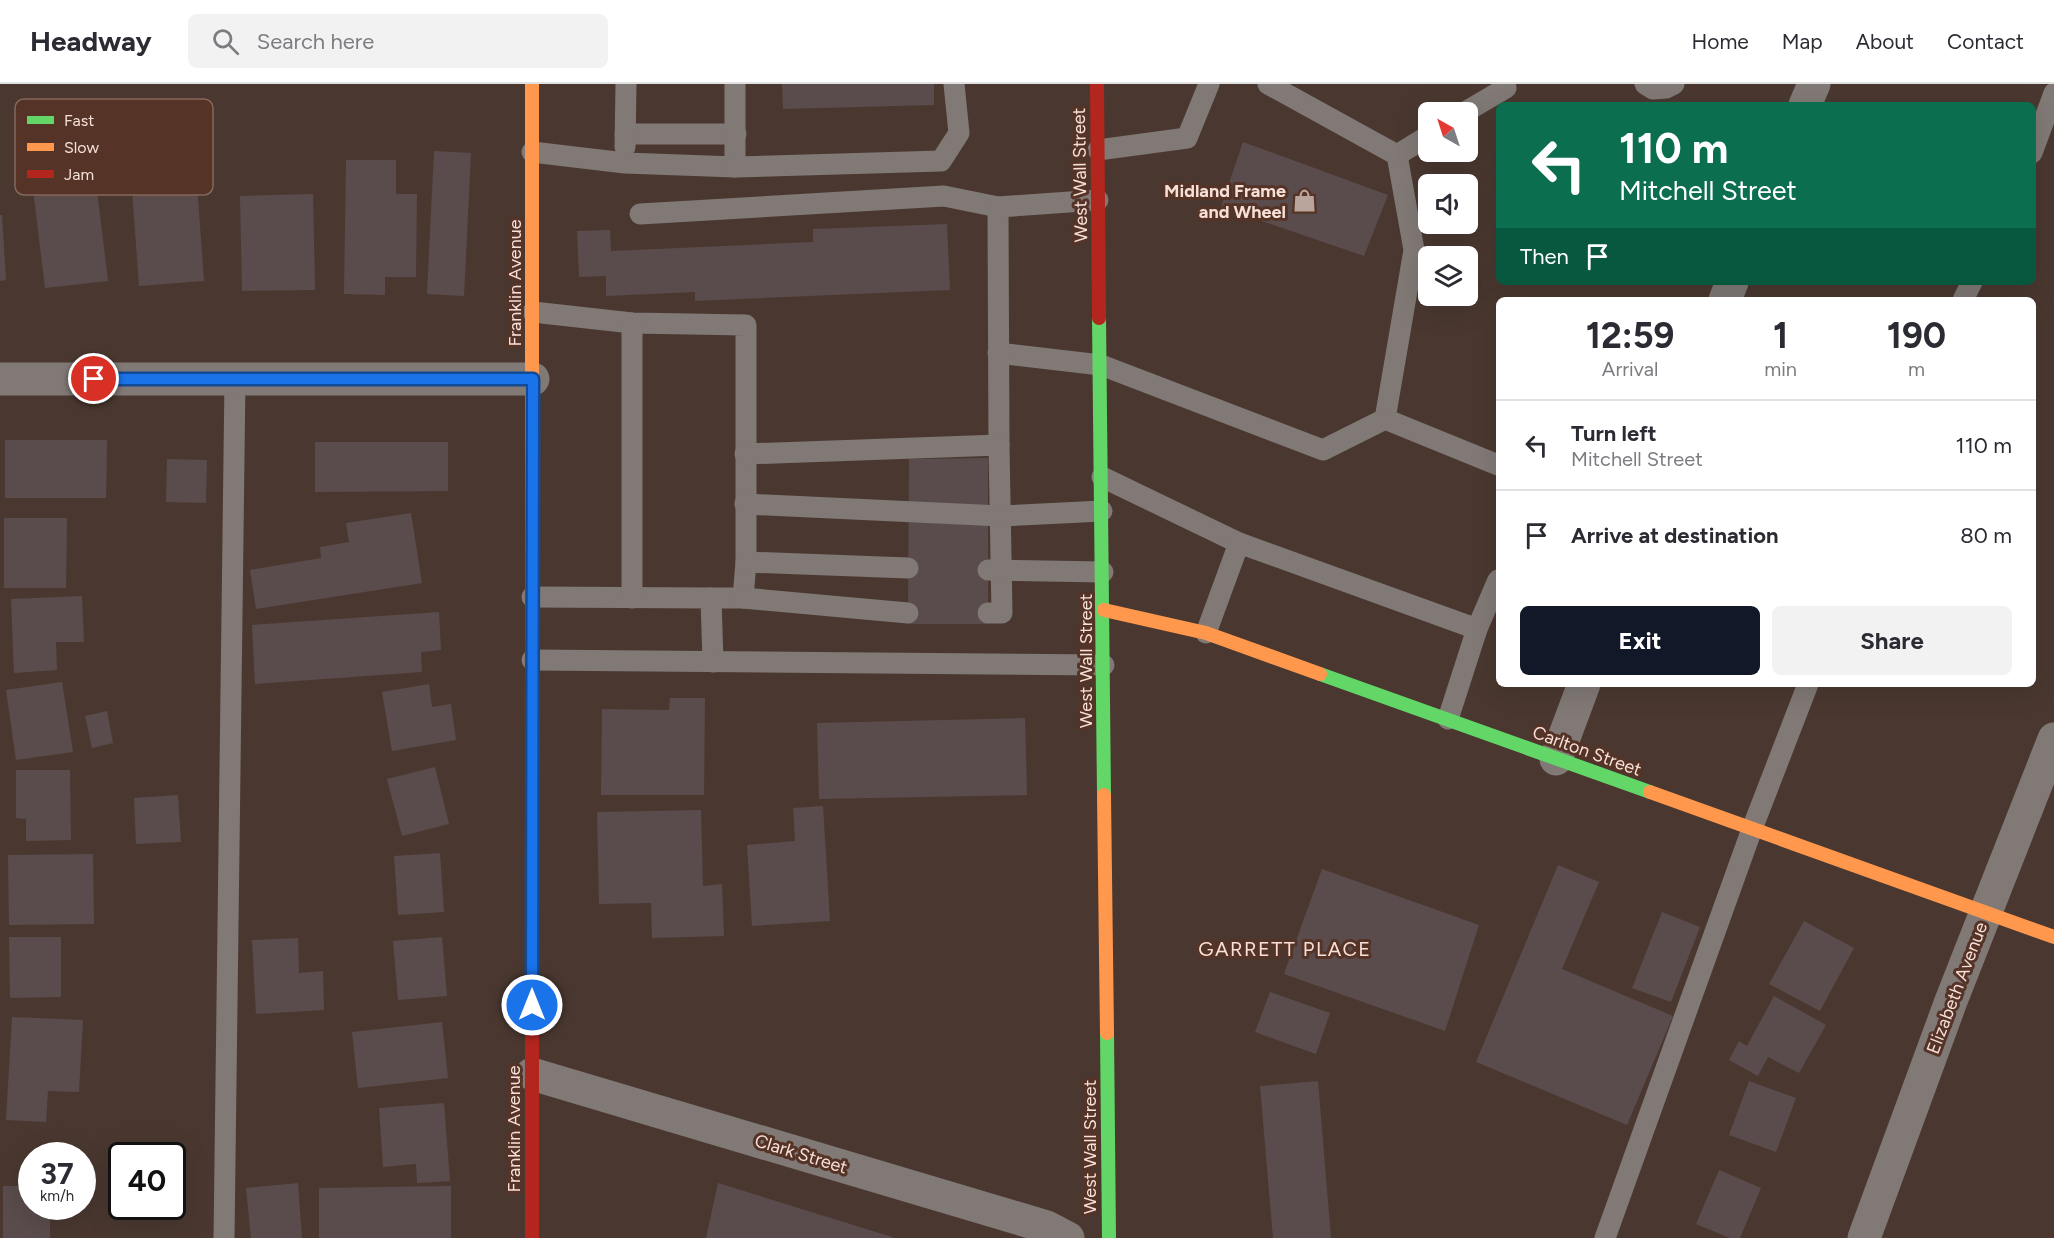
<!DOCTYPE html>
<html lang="en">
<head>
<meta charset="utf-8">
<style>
	:root { --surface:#fff; --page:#f2f2f3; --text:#2b2b33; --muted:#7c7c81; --line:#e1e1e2; --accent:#111827 }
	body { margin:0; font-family:Figtree,sans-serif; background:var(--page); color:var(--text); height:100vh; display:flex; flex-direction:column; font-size:22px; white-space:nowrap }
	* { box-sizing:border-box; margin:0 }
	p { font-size:20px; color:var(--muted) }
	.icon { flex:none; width:33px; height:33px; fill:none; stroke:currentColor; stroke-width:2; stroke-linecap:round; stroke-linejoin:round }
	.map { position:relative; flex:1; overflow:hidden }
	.side { position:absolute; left:1496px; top:213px; width:540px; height:390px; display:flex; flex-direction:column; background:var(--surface); border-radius:9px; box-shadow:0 6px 24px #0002 }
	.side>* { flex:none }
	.banner { position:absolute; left:1496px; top:18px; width:540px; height:183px; border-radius:9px; box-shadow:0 6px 24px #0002; background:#0b6e4f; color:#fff; overflow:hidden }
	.needle { width:39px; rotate:321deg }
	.controls { position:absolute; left:1418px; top:18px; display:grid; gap:12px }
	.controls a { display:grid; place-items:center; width:60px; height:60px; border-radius:9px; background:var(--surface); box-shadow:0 6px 24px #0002; font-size:30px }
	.speed { position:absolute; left:18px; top:1058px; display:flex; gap:12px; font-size:30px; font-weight:700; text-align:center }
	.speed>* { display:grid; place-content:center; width:78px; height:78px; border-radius:50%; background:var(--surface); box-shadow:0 6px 24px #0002; line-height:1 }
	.speed small { font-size:15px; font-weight:400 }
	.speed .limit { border:3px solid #111; border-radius:9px; background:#fff; color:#111 }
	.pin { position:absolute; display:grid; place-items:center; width:51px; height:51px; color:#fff; margin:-26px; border:3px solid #fff; border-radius:50%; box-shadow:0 2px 6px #0007 }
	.me { position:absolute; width:66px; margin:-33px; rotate:0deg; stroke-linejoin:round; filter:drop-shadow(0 0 4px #0008) }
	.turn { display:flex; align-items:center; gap:21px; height:126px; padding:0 24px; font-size:27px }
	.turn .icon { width:78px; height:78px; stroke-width:2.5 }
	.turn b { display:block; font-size:42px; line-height:51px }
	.then { display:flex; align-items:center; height:57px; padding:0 24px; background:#0003; gap:12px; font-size:22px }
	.eta { display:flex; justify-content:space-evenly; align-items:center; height:102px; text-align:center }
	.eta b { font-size:36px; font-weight:700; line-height:42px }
	.primary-button { display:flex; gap:12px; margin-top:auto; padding:12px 24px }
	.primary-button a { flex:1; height:69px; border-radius:9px; background:var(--accent); color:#fff; font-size:24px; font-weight:700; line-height:69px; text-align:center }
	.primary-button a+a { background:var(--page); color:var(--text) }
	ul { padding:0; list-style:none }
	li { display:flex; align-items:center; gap:18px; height:90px; padding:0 24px; border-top:2px solid var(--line) }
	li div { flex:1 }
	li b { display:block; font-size:22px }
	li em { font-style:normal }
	header { display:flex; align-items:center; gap:36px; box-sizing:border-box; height:84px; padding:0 30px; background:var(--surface); border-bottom:2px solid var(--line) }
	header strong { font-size:28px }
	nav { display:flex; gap:33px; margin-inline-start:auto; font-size:21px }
	.search { width:420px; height:54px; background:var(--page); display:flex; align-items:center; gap:15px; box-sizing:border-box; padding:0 21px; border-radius:9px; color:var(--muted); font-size:22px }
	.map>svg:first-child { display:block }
	.building { fill:#5a4c4c }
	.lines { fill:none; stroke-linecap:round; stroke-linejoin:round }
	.lane { stroke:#807976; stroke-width:21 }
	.street { stroke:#807976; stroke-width:33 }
	.fast { stroke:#63d668; stroke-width:14 }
	.slow { stroke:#ff974d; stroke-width:14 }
	.jam { stroke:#b3261e; stroke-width:14 }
	.route-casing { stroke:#114b97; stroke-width:15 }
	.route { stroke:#1a73e8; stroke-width:10 }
	.labels { text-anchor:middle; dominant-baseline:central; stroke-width:6; stroke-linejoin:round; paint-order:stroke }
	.street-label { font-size:18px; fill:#f6e0d8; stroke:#553326 }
	.poi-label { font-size:18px; font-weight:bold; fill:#f6e0d8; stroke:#553326; text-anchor:end }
	.neighbourhood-label { font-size:20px; letter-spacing:1.5px; fill:#f6e0d8; stroke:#553326 }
	.key { fill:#553326; stroke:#85675b; stroke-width:1.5 }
	.key-label { font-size:16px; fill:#f6e0d8 }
</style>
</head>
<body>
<header>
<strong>Headway</strong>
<div class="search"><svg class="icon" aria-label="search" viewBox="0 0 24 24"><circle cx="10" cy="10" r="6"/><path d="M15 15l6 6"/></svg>Search here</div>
<nav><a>Home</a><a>Map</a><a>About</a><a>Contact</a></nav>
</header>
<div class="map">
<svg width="2054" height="1154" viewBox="0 0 2054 1154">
	<rect width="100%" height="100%" fill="#4a3830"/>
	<g class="building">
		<polygon points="782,0 934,0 934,21 783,25"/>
		<polygon points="1243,58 1388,111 1364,172 1221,123"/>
		<polygon points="434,67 471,69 464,212 427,210"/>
		<polygon points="346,76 396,76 396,110 417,110 416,193 385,193 385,211 344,210"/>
		<polygon points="96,98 108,197 45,204 33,105"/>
		<polygon points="197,100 204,197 139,202 132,105"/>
		<polygon points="313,110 315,206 242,207 240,112"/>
		<polygon points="0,131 2,131 6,196 0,197"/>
		<polygon points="947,140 950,206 695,217 695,208 606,212 606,192 579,193 577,147 610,146 611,167 813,158 813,145"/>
		<polygon points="5,356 107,356 106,414 5,414"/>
		<polygon points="315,358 448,358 448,407 315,408"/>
		<polygon points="988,374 988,540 908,540 909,375"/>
		<polygon points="167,375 207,376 206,419 166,418"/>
		<polygon points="411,429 422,499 256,525 250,486 321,474 320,463 349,458 346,439"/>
		<polygon points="4,434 67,434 66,504 4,504"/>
		<polygon points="82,512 84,558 56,558 57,586 14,589 11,515"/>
		<polygon points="439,528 441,566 421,568 422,588 255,600 252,541"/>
		<polygon points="62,598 73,668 16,676 6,606"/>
		<polygon points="429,600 432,623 451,620 456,656 392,667 382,608"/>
		<polygon points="670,614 705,614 704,711 601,711 602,625 669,626"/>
		<polygon points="107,627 113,659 92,664 85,632"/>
		<polygon points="1025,634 1027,711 819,715 817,639"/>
		<polygon points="435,683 449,740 402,752 387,695"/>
		<polygon points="16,686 70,686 71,756 26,757 26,735 16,734"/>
		<polygon points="178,711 181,758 136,760 134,714"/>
		<polygon points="823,722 830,837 752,842 747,761 795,757 793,724"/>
		<polygon points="701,726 703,802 722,800 724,852 652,854 651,819 599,820 597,728"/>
		<polygon points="440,769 444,828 398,831 394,772"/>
		<polygon points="93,770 94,840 9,841 8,771"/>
		<polygon points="1558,781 1599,798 1562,885 1673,932 1627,1041 1476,978"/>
		<polygon points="1322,785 1479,841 1445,947 1284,890"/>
		<polygon points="1662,828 1700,843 1671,918 1632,904"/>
		<polygon points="1804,837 1854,864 1820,927 1769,900"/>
		<polygon points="9,853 61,853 61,913 10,914"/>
		<polygon points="442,853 447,912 398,916 393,857"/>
		<polygon points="298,854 299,889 323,887 324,926 256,930 252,856"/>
		<polygon points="1270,908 1330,929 1316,970 1255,948"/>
		<polygon points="1774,912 1826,941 1799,989 1768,973 1758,992 1729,976 1739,957 1747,962"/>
		<polygon points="12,933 83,936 79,1008 48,1007 46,1038 6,1036"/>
		<polygon points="442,938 448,994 358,1004 352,948"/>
		<polygon points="1318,997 1331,1154 1273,1154 1260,1002"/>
		<polygon points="1749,997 1796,1014 1776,1068 1729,1051"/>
		<polygon points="444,1019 450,1097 417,1099 416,1080 383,1083 379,1024"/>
		<polygon points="1719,1086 1761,1104 1740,1154 1730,1154 1696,1140"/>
		<polygon points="298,1099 302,1154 251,1154 246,1104"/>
		<polygon points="718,1099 892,1153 892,1154 706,1154"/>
		<polygon points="3,1102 32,1102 32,1122 50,1122 50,1154 3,1154"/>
		<polygon points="451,1102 451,1154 319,1154 319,1104"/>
	</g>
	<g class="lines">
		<g class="lane">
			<polyline points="1268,0 1397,71 1414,166 1385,335"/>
			<polyline points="1645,0 1653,5 1666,4 1674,0"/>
			<polyline points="1465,28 1506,4"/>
			<polyline points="625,50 736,50"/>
			<polyline points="625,63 626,0"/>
			<polyline points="1098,66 1187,54 1209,0"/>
			<polyline points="532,68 625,79 735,83 735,0"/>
			<polyline points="2032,69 2054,9"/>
			<polyline points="1397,71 1428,52"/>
			<polyline points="735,83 941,77 959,49 954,0"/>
			<polyline points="640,130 944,112 998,123"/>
			<polyline points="1963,216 1972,198"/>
			<polyline points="533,228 632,239 746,241 746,478 743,514 711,514"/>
			<polyline points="998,269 1101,281 1323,366 1385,335 1498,381"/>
			<polyline points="999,361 998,123 1098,116"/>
			<polyline points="745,370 999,361 1002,529 988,529"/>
			<polyline points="1102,393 1239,459"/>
			<polyline points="745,420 1001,432 1102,427"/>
			<polyline points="746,478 908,484"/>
			<polyline points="988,486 1103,488"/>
			<polyline points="532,513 711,514 713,578"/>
			<polyline points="632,514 632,239"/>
			<polyline points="743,514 908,529"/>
			<polyline points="1206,549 1239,459 1477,545 1498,496"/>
			<polyline points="532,576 1104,581"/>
			<polyline points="1448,635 1477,545"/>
			<polyline points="224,1154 235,295"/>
			<polyline points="1605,1154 1752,745 1808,600"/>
		</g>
		<g class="street">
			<polyline points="1805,21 1814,0"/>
			<polyline points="1725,216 1732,198"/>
			<polyline points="0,295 533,295"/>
			<polyline points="1556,675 1584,600"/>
			<polyline points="532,990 1047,1143 1068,1154"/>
			<polyline points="1864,1154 1951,917 2054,655"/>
		</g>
		<g class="fast">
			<polyline points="1099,234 1104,711"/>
			<polyline points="532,387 532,895"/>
			<polyline points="1320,590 1650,708"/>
			<polyline points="1107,949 1109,1154"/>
		</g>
		<g class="slow">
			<polyline points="532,0 532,387"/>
			<polyline points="1104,526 1206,549 1320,590"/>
			<polyline points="1650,708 2054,853"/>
			<polyline points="1104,711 1107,949"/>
		</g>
		<g class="jam">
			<polyline points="1097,0 1099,234"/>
			<polyline points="532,895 532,1154"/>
		</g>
	</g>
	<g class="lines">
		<defs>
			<polyline id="route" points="94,295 533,295 532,921"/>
		</defs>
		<use href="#route" class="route-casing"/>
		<use href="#route" class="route"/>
	</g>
	<defs>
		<symbol id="shop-bare" viewBox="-9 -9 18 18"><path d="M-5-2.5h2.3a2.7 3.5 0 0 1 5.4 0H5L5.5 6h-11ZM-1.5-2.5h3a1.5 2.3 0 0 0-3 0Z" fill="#baa59d" stroke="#553326" stroke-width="2.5" paint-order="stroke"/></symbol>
	</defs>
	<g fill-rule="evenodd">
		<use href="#shop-bare" x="1288" y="100" width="33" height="33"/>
	</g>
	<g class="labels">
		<g class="street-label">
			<text transform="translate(1080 91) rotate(-91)">West Wall Street</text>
			<text transform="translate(515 199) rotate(-90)">Franklin Avenue</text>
			<text transform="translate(1086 577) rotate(-90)">West Wall Street</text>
			<text transform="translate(1587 667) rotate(20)">Carlton Street</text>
			<text transform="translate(1957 904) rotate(-69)">Elizabeth Avenue</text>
			<text transform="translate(514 1045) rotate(-90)">Franklin Avenue</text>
			<text transform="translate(1090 1063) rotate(-90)">West Wall Street</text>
			<text transform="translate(801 1070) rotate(17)">Clark Street</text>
		</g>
		<g class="poi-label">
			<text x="1286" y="107">Midland Frame<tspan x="1286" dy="21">and Wheel</tspan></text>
		</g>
		<g class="neighbourhood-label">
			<text x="1285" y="865">GARRETT PLACE</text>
		</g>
	</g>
	<rect x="15" y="15" width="198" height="96" rx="9" class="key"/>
	<rect x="27" y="32" width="27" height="8" fill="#63d668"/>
	<rect x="27" y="59" width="27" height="8" fill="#ff974d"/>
	<rect x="27" y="86" width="27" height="8" fill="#b3261e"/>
	<g class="key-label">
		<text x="64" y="42">Fast</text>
		<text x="64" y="69">Slow</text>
		<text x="64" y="96">Jam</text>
	</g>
</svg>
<div class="controls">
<a><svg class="needle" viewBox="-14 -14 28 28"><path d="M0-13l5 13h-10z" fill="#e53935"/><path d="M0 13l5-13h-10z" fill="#7c7c81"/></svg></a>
<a><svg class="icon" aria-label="sound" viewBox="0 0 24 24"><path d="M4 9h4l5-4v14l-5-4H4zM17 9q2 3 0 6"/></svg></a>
<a><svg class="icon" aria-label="layers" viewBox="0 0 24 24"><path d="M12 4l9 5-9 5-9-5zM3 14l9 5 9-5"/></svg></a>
</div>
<div class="speed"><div>37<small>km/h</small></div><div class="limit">40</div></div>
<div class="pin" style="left:94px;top:295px;background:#d93025"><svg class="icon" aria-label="arrive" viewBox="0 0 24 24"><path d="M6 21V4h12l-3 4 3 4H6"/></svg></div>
<svg class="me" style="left:532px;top:921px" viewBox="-20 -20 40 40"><circle r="17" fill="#1a73e8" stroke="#fff" stroke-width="3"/><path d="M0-11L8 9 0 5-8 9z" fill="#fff"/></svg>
<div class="banner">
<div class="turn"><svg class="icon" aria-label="left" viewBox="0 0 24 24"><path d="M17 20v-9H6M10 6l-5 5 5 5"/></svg><div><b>110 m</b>Mitchell Street</div></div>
<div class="then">Then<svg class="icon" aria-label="arrive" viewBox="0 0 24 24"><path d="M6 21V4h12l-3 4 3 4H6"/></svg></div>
</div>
<section class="side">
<div class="eta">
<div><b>12:59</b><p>Arrival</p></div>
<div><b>1</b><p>min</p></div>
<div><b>190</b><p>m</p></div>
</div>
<ul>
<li><svg class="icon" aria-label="left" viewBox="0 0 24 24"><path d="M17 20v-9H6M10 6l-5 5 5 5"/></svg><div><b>Turn left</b><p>Mitchell Street</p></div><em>110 m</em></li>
<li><svg class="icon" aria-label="arrive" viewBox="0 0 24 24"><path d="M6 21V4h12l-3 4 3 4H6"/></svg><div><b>Arrive at destination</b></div><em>80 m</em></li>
</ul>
<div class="primary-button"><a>Exit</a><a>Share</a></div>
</section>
</div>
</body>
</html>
